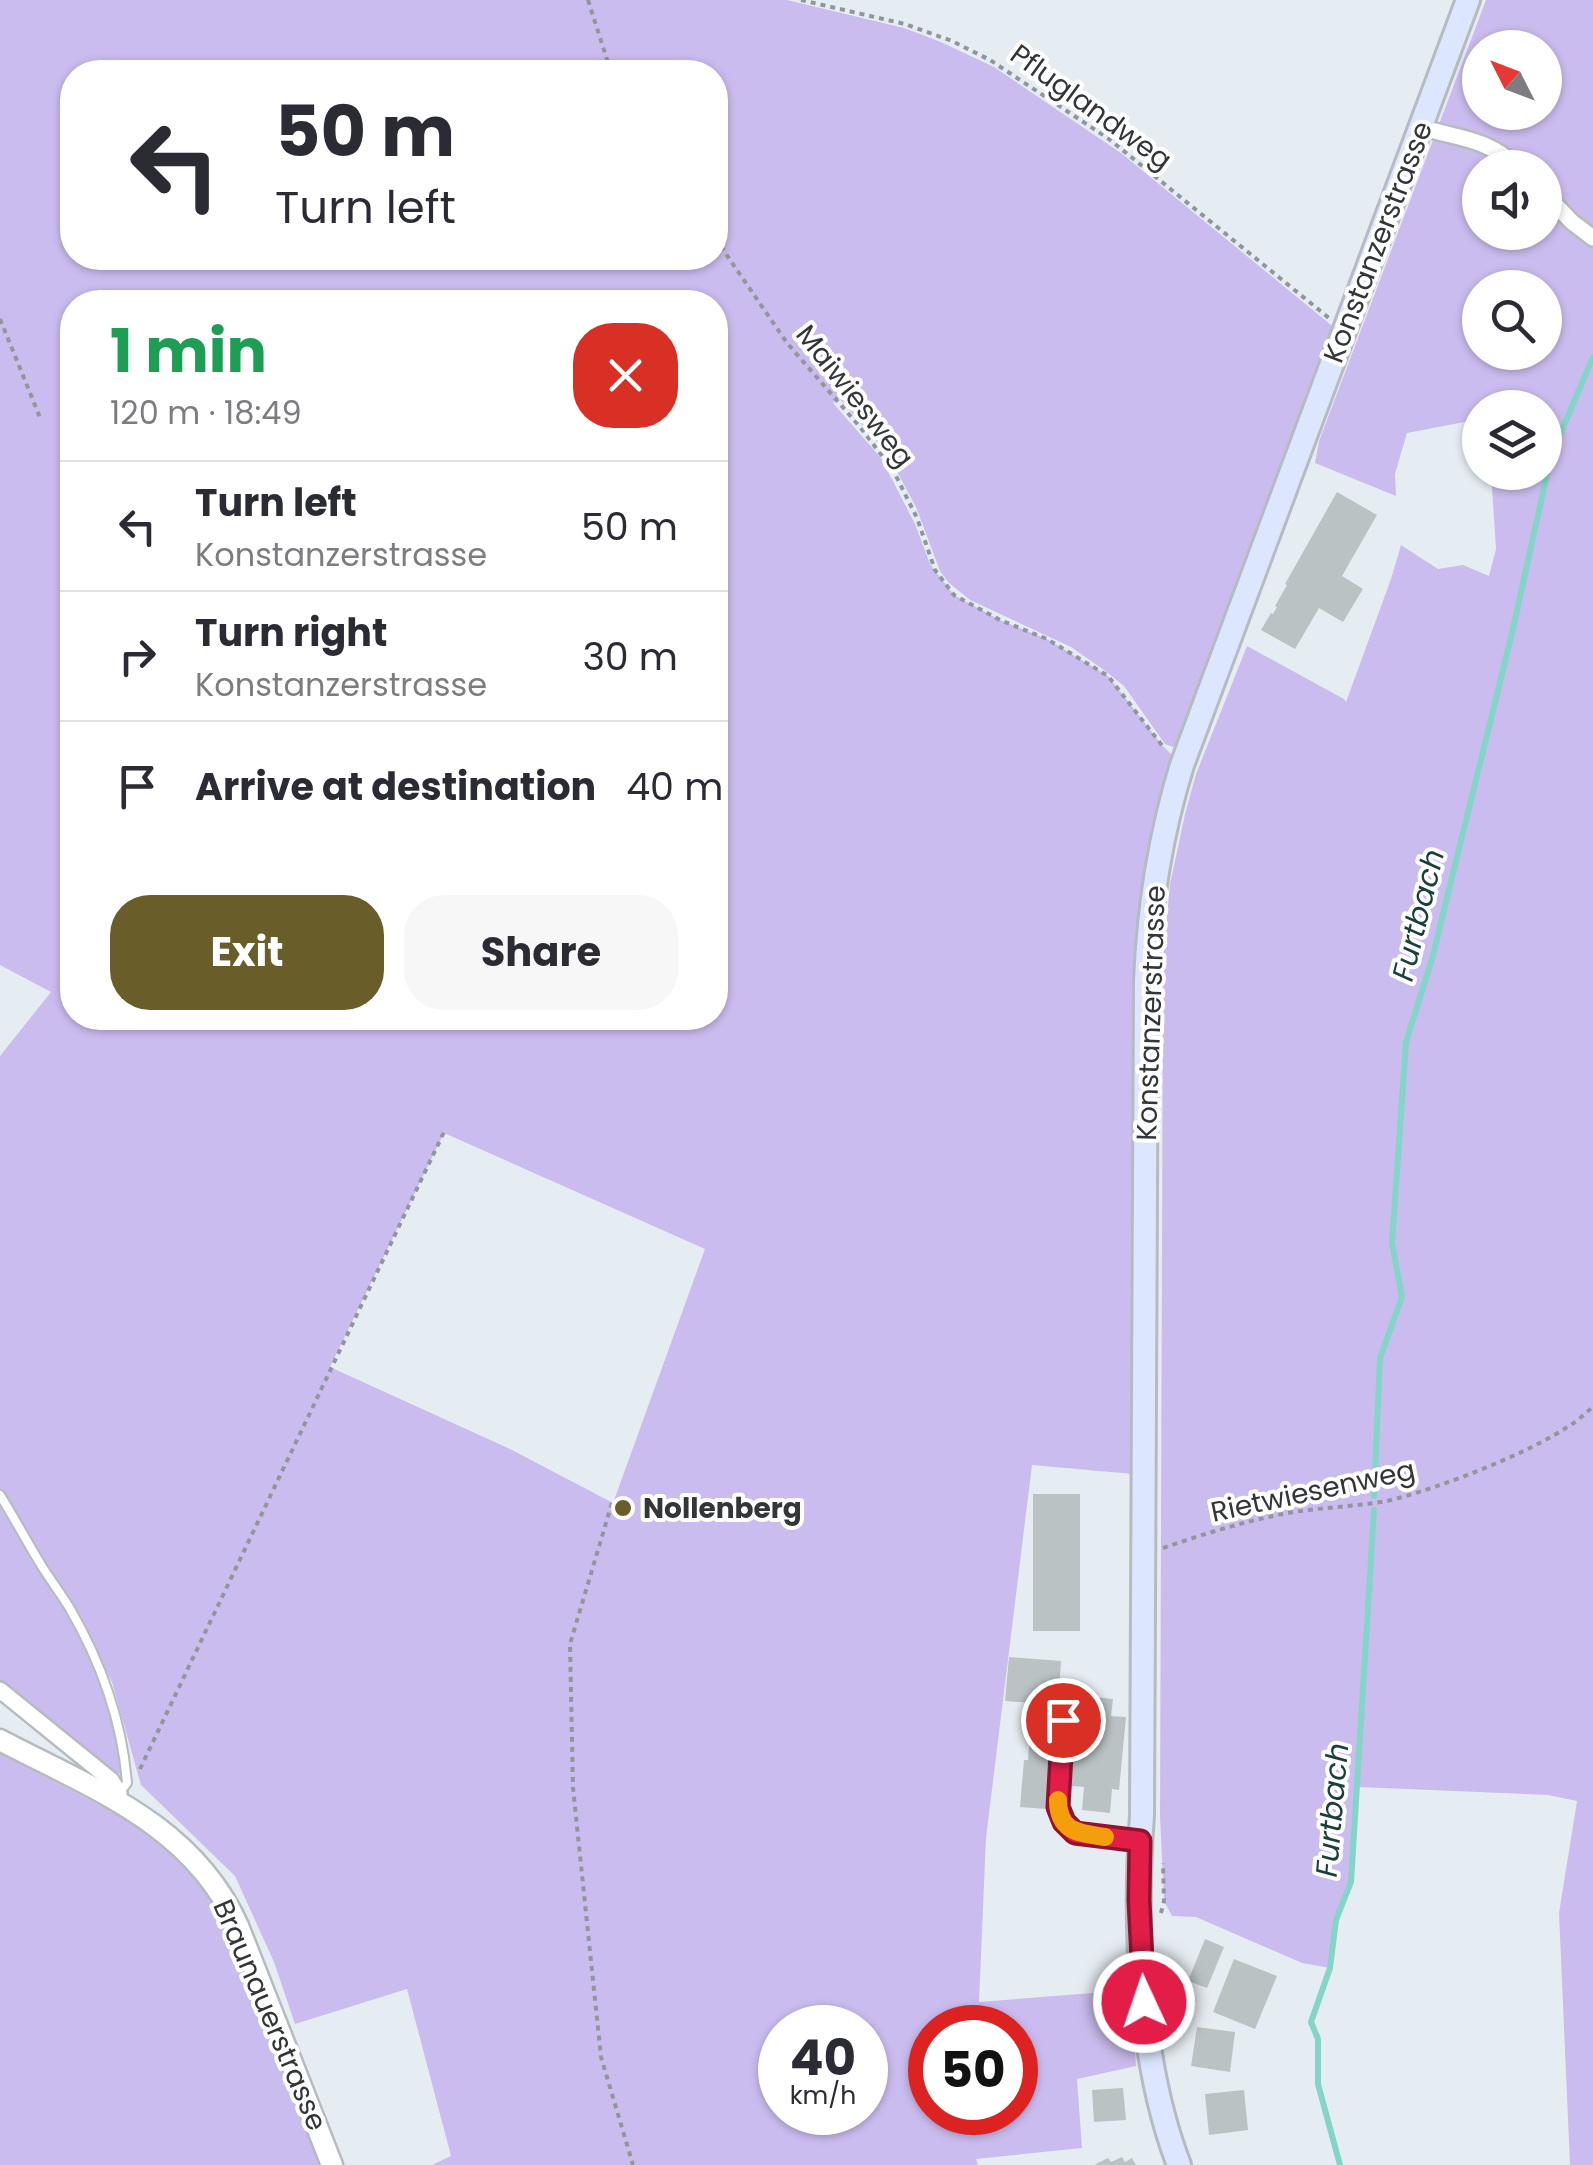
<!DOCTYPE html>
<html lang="en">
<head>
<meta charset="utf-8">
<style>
	:root { --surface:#fff; --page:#f7f7f7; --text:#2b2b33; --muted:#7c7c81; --line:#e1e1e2; --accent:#695d2a }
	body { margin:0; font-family:Poppins,sans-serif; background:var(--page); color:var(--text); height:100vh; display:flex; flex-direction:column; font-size:38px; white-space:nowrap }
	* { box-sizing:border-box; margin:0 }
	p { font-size:32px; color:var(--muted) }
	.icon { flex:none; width:55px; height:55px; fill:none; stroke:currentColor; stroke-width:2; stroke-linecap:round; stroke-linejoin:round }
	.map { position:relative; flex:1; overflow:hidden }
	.details { position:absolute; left:60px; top:290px; width:668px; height:740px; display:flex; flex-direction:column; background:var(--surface); border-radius:40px; box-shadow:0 2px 8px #0004 }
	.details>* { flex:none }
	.hud { position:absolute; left:60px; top:60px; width:668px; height:210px; border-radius:40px; box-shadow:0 2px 8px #0004; background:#fff; color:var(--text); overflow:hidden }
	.needle { width:65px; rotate:312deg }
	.buttons { position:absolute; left:1462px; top:30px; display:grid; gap:20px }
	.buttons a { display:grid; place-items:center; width:100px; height:100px; border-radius:50%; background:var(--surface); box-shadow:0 2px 8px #0004; font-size:50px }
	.speed { position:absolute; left:758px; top:2005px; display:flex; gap:20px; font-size:50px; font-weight:700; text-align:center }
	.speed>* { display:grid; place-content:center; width:130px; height:130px; border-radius:50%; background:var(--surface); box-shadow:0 2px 8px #0004; line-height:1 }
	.speed small { font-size:25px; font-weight:400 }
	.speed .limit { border:15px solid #d22; background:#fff; color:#111 }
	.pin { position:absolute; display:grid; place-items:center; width:85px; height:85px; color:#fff; margin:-42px; border:5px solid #fff; border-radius:50%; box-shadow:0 2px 10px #0007 }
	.me { position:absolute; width:110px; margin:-55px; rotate:357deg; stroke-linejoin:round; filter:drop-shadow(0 0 8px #0008) }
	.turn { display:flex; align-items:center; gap:35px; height:210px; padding:0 50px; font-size:45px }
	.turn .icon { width:130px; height:130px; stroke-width:2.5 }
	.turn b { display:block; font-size:70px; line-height:85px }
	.round { display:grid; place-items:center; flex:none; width:105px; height:105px; border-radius:40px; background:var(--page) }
	.headline { display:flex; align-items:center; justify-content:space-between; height:170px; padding:0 50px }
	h1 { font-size:60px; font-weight:700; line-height:75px; color:#1e9e55 }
	.button { display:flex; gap:20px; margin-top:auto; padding:20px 50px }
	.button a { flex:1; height:115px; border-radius:40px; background:var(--accent); color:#fff; font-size:40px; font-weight:700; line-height:115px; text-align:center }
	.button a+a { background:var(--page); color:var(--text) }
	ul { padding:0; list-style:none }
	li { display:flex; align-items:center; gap:30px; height:130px; padding:0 50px; border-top:2px solid var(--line) }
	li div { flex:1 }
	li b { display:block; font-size:38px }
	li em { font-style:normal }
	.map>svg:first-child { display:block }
	.green { fill:#cbbcef; fill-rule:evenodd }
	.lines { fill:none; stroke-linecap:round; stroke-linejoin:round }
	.stream { stroke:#83d5c7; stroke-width:6 }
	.building { fill:#bac2c4 }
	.service-casing { stroke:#b5bbc0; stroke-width:12 }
	.minor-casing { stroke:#b5bbc0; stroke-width:20 }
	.tertiary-casing { stroke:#b5bbc0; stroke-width:25 }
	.secondary-casing { stroke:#b5bbc0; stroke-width:28 }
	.path { stroke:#91969a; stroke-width:4; stroke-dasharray:5 5; stroke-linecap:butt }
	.service { stroke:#fff; stroke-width:8 }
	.minor { stroke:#fff; stroke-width:15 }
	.tertiary { stroke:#fff; stroke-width:20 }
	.secondary { stroke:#dde6ff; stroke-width:22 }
	.route-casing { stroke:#92132f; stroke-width:25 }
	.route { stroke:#e11d48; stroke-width:18 }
	.slow { stroke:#f59e0b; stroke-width:18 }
	.poi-dot { fill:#695d2a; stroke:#fff; stroke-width:4 }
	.labels { text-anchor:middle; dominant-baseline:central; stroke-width:8; stroke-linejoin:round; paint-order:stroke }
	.street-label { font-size:28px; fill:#333638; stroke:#fff }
	.poi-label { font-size:28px; font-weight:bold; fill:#333638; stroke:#fff; text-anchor:start }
	.water-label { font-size:30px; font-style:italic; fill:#19403a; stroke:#fff }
</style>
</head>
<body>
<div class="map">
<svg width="1593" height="2165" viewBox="0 0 1593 2165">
	<rect width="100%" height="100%" fill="#e6edf2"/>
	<g class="green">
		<path d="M0 0H787L904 28 941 42 994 67 1121 153 1336 329 1181 740 1173 747 1165 744 1124 686 1104 670 1071 647 970 600 949 583 940 571 916 507 888 455 839 398 833 403 881 458 915 524 930 564 954 595 1000 620 1047 639 1108 676 1162 745 1175 758 1163 786 1139 906 1133 1008 1139 1384 1144 1475 1032 1465 986 1838 979 2002 1131 1990 1136 2066 1077 2079 1082 2148 976 2159 978 2165H432L451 2156 407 1989 295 2024 274 1962 235 1876 141 1785 112 1682 76 1611 0 1490V1056L51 992 0 965ZM72 72H715V258H72ZM72 302H715V1018H72ZM444 1133 705 1249 613 1503 512 1450 330 1367ZM780 2028H865V2112H780ZM930 2028H1015V2112H930Z"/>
		<path d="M1486 0H1593V2165H1570L1559 1913 1577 1801 1548 1795 1358 1787 1351 1882 1336 1920 1330 1968 1302 1963 1196 1917 1172 1916 1164 1901 1160 1816 1163 959 1170 884 1185 814 1196 774 1247 646 1344 699 1346 702 1391 579 1401 545 1438 569 1463 565 1489 576 1496 549 1491 473 1545 472V408H1480V431L1475 420 1407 433 1395 474 1396 496 1315 463 1319 441ZM1480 48H1545V112H1480ZM1480 168H1545V232H1480ZM1480 288H1545V352H1480Z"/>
		<path d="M0 1502C42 1569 87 1634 110 1710 116 1729 118 1751 122 1771L119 1774 77 1743 0 1681Z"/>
		<polygon points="0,1753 149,1831 170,1848 203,1883 224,1922 244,1965 319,2165 0,2165"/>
	</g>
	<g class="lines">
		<g class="stream">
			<polyline points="1374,1496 1380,1358 1402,1297 1392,1243 1406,1042 1432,959 1512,633 1551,456 1593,357"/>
			<polyline points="1340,2165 1318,2084 1318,2039 1311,2022 1330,1968 1336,1920 1351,1882 1374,1510"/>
		</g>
	</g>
	<g class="building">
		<polygon points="1337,492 1377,515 1342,576 1363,589 1343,622 1319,608 1295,649 1261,630 1271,613 1273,614 1277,607 1275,606 1287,585 1285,584"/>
		<rect x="1033" y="1494" width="47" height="137"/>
		<polygon points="1009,1657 1061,1661 1058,1705 1005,1701"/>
		<polygon points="1073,1695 1113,1699 1111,1716 1126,1717 1119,1790 1112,1789 1110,1813 1082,1810 1084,1787 1061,1785 1068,1713 1071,1713"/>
		<polygon points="1031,1722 1054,1724 1047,1809 1020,1807 1024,1760 1028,1760"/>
		<polygon points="1205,1939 1224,1947 1207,1988 1188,1981"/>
		<polygon points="1234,1959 1277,1976 1255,2029 1213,2012"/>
		<polygon points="1197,2027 1235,2032 1230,2072 1191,2066"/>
		<polygon points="1123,2088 1126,2120 1094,2122 1092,2090"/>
		<polygon points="1244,2090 1248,2130 1209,2135 1205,2094"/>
		<polygon points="1122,2157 1125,2162 1132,2158 1136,2165 1094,2165 1108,2158 1111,2162"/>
	</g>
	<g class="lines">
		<defs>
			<path id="service" d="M0 1495C15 1519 28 1544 43 1568 52 1582 61 1594 69 1607 101 1662 122 1720 127 1783L119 1793"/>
			<g id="minor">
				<path d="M1421 127C1462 140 1485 137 1519 168"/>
				<polyline points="1545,194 1572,222 1593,238"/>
				<polyline points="0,1690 111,1780 119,1793 117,1801"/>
				<polyline points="1063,1720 1058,1807 1064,1822 1075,1833 1140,1841"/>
			</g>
			<path id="tertiary" d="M0 1740C93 1789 192 1824 238 1926L332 2165"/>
			<path id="secondary" d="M1179 2165C1139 2061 1134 1926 1142 1815L1146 981C1149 907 1160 836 1182 765L1468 0"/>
		</defs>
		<use href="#service" class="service-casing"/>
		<use href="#minor" class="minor-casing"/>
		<use href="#tertiary" class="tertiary-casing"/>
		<use href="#secondary" class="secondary-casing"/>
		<g class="path">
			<polyline points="588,0 611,72"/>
			<polyline points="801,0 905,24 952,41 990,60 1109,139 1329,318"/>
			<polyline points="715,238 787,343 860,427 893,470 917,518 935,570 954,595 1000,620 1047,639 1108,676 1164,748"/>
			<polyline points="0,319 41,420"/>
			<polyline points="612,1503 570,1644 573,1788 601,2057 633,2165"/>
			<path d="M1163 1548C1204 1534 1245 1521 1288 1513 1321 1507 1354 1507 1387 1501 1435 1490 1562 1443 1593 1406"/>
			<polyline points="140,1769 444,1132"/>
			<polyline points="1161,1913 1164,1901 1163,1863"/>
		</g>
		<use href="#service" class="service"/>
		<use href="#minor" class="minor"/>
		<use href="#tertiary" class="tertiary"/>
		<use href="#secondary" class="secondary"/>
	</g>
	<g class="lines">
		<defs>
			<polyline id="route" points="1063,1720 1058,1807 1064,1822 1075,1833 1140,1841 1139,1900 1144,2002"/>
		</defs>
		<use href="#route" class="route-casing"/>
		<use href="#route" class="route"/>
		<path class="slow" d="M1058 1800C1058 1832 1079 1833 1105 1837"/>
	</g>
	<circle class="poi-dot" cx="623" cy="1508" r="10"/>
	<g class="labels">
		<g class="street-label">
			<text transform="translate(1091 107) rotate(36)">Pfluglandweg</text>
			<text transform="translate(1378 242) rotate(-69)">Konstanzerstrasse</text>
			<text transform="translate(855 396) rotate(52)">Maiwiesweg</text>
			<text transform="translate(1151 1013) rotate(-88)">Konstanzerstrasse</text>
			<text transform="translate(1313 1491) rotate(-12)">Rietwiesenweg</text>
			<text transform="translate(270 2015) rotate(67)">Braunauerstrasse</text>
		</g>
		<g class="poi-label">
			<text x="643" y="1508">Nollenberg</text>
		</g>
		<g class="water-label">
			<text transform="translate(1418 915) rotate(-76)">Furtbach</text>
			<text transform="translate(1332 1810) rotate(-85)">Furtbach</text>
		</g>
	</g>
</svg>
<div class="buttons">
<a><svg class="needle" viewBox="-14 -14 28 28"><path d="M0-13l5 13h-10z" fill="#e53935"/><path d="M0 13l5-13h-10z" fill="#7c7c81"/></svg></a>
<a><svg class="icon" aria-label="sound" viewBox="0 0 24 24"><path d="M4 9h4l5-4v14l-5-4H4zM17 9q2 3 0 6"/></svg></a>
<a><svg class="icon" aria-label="search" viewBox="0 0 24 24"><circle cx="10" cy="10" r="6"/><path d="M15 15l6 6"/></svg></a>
<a><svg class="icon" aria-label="layers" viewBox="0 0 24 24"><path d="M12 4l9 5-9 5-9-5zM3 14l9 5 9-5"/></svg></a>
</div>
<div class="speed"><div>40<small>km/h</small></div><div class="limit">50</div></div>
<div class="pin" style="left:1063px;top:1720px;background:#d93025"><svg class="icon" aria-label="arrive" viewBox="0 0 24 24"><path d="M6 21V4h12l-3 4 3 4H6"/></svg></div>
<svg class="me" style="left:1144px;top:2002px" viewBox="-20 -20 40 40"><circle r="17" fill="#e11d48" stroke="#fff" stroke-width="3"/><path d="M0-11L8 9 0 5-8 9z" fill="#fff"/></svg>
<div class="hud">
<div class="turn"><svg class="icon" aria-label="left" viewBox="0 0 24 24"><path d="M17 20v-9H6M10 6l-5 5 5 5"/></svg><div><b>50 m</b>Turn left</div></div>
</div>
<section class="details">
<div class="headline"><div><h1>1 min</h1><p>120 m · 18:49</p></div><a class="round" style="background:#d93025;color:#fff"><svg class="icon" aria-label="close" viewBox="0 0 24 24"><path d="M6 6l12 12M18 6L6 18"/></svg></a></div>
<ul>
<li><svg class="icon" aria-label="left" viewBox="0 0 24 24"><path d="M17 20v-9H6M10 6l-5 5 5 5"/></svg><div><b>Turn left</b><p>Konstanzerstrasse</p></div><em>50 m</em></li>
<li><svg class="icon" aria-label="right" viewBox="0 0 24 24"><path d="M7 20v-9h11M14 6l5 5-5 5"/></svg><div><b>Turn right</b><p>Konstanzerstrasse</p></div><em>30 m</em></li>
<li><svg class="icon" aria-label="arrive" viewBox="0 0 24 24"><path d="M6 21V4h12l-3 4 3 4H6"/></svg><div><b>Arrive at destination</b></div><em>40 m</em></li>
</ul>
<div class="button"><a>Exit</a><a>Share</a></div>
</section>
</div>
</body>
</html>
